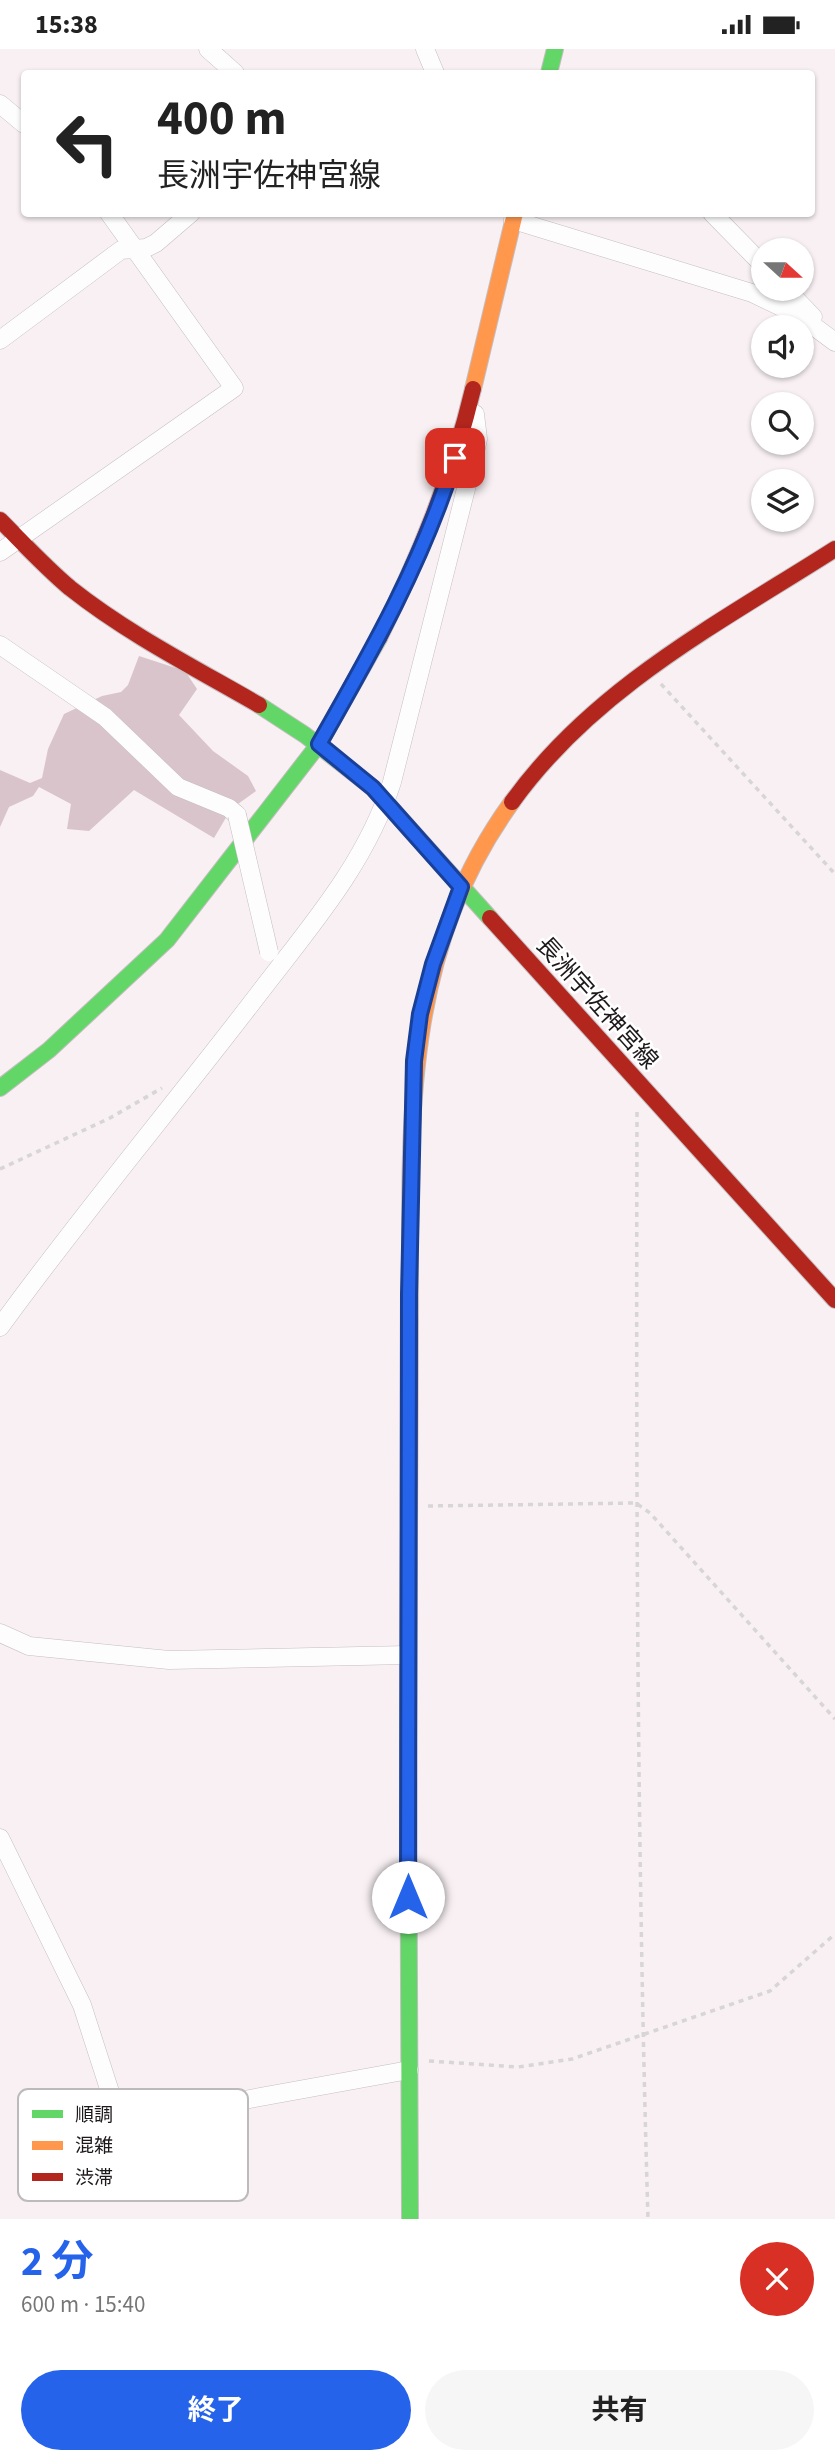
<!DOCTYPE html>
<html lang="ja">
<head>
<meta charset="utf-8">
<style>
	:root { --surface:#fff; --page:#f6f6f6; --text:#222; --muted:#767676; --accent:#2563eb }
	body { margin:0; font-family:"Source Sans 3","Noto Sans JP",sans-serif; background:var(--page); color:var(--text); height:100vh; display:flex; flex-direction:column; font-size:26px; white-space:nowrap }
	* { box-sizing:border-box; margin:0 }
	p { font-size:23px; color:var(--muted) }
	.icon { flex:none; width:38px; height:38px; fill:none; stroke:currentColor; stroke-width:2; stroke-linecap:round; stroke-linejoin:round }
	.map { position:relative; height:2170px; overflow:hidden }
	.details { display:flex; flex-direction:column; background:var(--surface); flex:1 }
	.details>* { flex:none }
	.top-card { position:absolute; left:21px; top:21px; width:794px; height:147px; border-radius:7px; box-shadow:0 2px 5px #0004; background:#fff; color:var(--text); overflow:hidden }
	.needle { width:46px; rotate:111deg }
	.buttons { position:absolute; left:751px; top:189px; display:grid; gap:14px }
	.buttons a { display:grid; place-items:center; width:63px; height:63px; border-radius:50%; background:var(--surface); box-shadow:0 2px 5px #0004; font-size:35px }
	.pin { position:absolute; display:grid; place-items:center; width:60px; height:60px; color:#fff; margin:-30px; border-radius:14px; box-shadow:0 4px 10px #0006 }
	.me { position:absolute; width:77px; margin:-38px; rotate:0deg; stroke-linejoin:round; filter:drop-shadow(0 0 5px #0008) }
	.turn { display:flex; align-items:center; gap:24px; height:147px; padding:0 21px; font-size:32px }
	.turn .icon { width:91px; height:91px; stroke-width:2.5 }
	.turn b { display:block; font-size:49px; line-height:60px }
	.round { display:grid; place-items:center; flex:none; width:74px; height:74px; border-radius:37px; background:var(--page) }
	.head { display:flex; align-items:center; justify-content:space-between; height:119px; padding:0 21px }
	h1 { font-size:42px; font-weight:700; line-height:52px; color:var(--accent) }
	.button { display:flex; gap:14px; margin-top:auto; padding:14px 21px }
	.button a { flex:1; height:80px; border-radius:42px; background:var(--accent); color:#fff; font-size:28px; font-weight:700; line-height:80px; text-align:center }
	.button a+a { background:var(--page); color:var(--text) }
	.status { display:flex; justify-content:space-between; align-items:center; height:49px; padding:0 35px; background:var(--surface); direction:ltr }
	.status svg { height:19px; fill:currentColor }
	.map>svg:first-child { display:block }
	.forest { fill:#dac4cc }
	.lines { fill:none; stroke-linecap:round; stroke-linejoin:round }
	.street-casing { stroke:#c5bec1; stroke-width:19 }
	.fast-casing { stroke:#c5bec1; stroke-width:18 }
	.slow-casing { stroke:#c5bec1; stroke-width:18 }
	.jam-casing { stroke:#c5bec1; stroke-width:18 }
	.path { stroke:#d8d5d6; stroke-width:3.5; stroke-dasharray:5 5; stroke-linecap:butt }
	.street { stroke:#fefdfd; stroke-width:18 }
	.fast { stroke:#63d668; stroke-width:16 }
	.slow { stroke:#ff974d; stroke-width:16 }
	.jam { stroke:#b3261e; stroke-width:16 }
	.street-bridge-casing { stroke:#c5bec1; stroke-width:19; stroke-linecap:butt }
	.street-bridge { stroke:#fefdfd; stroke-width:18 }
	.route-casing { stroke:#184099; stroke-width:18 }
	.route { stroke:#2563eb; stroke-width:12 }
	.labels { text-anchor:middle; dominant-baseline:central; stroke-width:5; stroke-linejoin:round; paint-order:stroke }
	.street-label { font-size:24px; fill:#1e191b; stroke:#fff }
	.key { fill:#fff; stroke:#bcbabb; stroke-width:2 }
	.key-label { font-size:19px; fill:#1e191b }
</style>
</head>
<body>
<div class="status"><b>15:38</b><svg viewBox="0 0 49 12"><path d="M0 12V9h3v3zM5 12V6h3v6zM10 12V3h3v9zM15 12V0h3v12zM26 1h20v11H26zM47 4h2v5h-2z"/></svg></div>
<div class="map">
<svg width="835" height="2170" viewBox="0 0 835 2170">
	<rect width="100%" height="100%" fill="#f8f0f3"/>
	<polygon class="forest" points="139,607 185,622 197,640 179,666 213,702 248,727 256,742 231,760 214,789 134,741 89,782 67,780 71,755 39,738 33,747 9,758 0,778 0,721 30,734 42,729 48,700 64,665 102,647 121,643 128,636"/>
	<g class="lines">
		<defs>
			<g id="street">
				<polyline points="208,0 235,24"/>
				<polyline points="425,0 435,24"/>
				<polyline points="0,55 24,75"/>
				<polyline points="712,164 763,216"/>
				<polyline points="513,171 752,244 800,267 835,293"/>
				<polyline points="786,240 813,268"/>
				<polyline points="0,291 121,201 146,199 156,194 191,164"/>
				<polyline points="0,503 234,339 109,164"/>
				<polyline points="0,596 105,668 178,738 229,759 237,766"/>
				<path d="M0 1278C82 1165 172 1058 257 947 308 880 366 815 392 733L473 412 478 390 475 365"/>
				<polyline points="0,1584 29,1597 169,1611 407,1606"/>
				<polyline points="0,1789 82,1956 112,2049 125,2060 244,2051 409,2021"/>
			</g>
			<g id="fast">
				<polyline points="549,24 555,0"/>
				<polyline points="259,656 305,686 373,739 490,869"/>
				<polyline points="0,1039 49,1001 167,891 319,695 379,589"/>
				<polyline points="408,1695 410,2170"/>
			</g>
			<g id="slow">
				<polyline points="473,340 515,164"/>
				<path d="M410 1270C411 1086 398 910 512 753"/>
			</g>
			<g id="jam">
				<path d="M0 471C23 494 45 518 70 539 128 585 195 619 259 656"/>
				<path d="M379 589C419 508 452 428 473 340"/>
				<path d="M512 753C594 639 719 574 835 500"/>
				<polyline points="490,869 835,1251"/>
				<polyline points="408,1695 410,1270"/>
			</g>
		</defs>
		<use href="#street" class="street-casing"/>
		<use href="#fast" class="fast-casing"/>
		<use href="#slow" class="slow-casing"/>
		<use href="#jam" class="jam-casing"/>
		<g class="path">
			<polyline points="661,635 835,825"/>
			<path d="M637 1063C636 1432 637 1801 648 2170"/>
			<polyline points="0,1120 110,1069 162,1039"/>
			<polyline points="428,1457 636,1454 650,1464 835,1670"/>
			<polyline points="429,2012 518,2018 572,2010 770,1942 835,1885"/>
		</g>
		<use href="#street" class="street"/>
		<use href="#fast" class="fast"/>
		<use href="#slow" class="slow"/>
		<use href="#jam" class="jam"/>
		<defs>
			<polyline id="street-bridge" points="237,766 269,903"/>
		</defs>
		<use href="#street-bridge" class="street-bridge-casing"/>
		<use href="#street-bridge" class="street-bridge"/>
	</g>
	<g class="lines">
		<defs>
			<path id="route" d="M408 1848 409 1245 414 1012 420 965 433 915 461 838 373 739 319 695C372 602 423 512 455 409"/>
		</defs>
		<use href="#route" class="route-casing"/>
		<use href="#route" class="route"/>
	</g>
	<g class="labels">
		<g class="street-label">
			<text transform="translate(597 954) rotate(48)">長洲宇佐神宮線</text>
		</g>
	</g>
	<rect x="18" y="2040" width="230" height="112" rx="10" class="key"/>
	<rect x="32" y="2061" width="31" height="8" fill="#63d668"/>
	<rect x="32" y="2092" width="31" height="9" fill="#ff974d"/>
	<rect x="32" y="2124" width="31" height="8" fill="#b3261e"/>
	<g class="key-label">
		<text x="75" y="2072">順調</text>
		<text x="75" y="2103">混雑</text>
		<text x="75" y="2135">渋滞</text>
	</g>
</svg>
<div class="buttons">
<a><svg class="needle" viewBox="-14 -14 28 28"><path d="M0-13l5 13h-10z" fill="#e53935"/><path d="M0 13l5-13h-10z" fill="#767676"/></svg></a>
<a><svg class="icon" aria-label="sound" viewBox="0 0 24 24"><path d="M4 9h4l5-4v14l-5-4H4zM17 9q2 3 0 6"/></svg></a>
<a><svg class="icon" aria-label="search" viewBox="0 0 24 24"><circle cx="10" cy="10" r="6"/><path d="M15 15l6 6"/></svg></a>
<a><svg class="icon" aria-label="layers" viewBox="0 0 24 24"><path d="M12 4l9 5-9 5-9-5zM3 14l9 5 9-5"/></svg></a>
</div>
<div class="pin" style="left:455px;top:409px;background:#d93025"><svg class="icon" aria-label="arrive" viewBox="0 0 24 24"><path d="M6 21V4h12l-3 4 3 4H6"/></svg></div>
<svg class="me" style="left:408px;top:1848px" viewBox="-20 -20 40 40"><circle r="19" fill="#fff"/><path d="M0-13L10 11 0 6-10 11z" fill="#2563eb"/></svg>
<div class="top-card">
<div class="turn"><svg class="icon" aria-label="left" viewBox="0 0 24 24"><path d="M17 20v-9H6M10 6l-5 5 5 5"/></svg><div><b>400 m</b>長洲宇佐神宮線</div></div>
</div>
</div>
<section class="details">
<div class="head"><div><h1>2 分</h1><p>600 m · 15:40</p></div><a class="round" style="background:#d93025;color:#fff"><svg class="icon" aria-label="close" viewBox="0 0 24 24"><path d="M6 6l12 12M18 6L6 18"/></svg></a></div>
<div class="button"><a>終了</a><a>共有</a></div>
</section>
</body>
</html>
